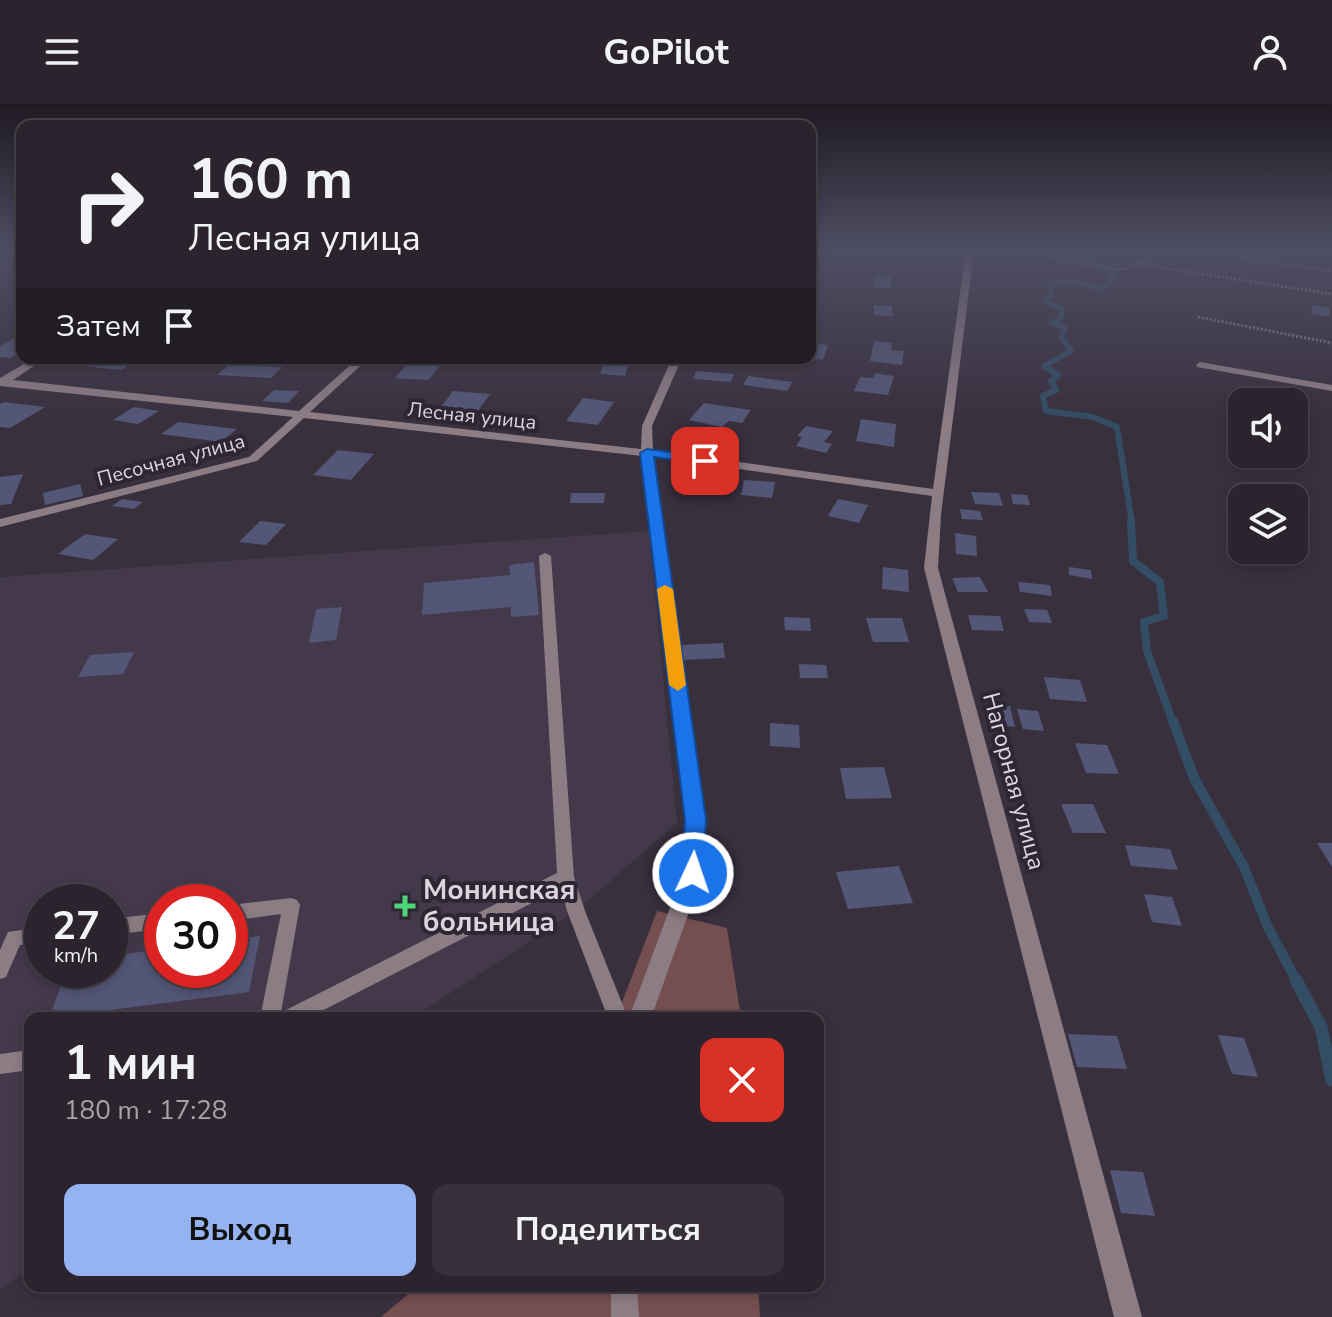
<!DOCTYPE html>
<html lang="ru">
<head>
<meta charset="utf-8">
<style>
	:root { --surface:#2b242e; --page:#37303a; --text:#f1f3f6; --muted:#a6a4aa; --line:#47414a; --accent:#95b2f1 }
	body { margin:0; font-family:"Nunito Sans",sans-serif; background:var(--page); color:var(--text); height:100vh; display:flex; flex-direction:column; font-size:30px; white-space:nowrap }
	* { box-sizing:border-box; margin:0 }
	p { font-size:26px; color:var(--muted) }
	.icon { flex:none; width:44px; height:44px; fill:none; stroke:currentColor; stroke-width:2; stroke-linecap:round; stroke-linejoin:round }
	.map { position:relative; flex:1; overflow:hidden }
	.details { position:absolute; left:24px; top:908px; width:800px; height:280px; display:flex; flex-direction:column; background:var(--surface); border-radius:16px; box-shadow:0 4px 12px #0003,0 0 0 2px var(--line) }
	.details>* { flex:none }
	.hud { position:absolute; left:16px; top:16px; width:800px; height:244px; border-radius:16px; box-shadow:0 4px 12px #0003,0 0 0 2px var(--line); background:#2b242e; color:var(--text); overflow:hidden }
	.fabs { position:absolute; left:1228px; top:284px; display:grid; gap:16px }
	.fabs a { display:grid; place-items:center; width:80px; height:80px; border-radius:16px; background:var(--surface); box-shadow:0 4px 12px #0003,0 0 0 2px var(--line); font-size:40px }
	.speed { position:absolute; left:24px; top:780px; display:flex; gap:16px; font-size:40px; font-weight:700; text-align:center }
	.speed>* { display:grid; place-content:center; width:104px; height:104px; border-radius:50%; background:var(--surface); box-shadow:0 4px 12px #0003,0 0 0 2px var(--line); line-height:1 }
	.speed small { font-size:20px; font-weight:400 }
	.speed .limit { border:12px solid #d22; background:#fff; color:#111 }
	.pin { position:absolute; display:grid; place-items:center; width:68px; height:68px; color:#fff; margin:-34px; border-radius:16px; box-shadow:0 4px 12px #0006 }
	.me { position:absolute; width:88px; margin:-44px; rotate:3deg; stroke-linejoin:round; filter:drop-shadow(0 0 6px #0008) }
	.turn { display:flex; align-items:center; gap:28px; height:168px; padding:0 40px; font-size:36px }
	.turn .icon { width:104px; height:104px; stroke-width:2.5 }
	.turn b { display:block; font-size:56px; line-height:68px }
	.then { display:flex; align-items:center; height:76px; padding:0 40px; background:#0003; gap:16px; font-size:30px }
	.round { display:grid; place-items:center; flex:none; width:84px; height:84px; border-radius:16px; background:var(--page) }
	.overview { display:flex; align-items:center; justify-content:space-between; height:136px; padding:0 40px }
	h1 { font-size:48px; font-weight:700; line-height:60px }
	.button { display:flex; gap:16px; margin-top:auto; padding:16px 40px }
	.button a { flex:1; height:92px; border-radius:16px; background:var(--accent); color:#111; font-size:32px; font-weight:700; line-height:92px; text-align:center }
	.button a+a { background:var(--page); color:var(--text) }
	header { display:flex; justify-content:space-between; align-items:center; height:104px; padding:0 40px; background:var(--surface); font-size:36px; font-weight:700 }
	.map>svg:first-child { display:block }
	.built { fill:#44384b; fill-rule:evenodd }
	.forest { fill:#754e4f }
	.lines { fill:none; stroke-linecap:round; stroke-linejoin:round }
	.stream-far4 { stroke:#334d65; stroke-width:5 }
	.stream-far3 { stroke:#334d65; stroke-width:6 }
	.stream-far2 { stroke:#334d65; stroke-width:8 }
	.stream-far1 { stroke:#334d65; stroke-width:10 }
	.stream { stroke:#334d65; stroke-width:13 }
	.building { fill:#535676 }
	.path { stroke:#857e89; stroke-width:3; stroke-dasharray:2 2; stroke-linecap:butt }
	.service { fill:#8c7c84; fill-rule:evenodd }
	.minor { fill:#8c7c84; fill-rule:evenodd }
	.route { fill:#1a73e8; stroke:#114b97; stroke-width:2 }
	.slow { fill:#f59e0b }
	.poi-dot { fill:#4cd677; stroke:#2e2633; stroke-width:3 }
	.labels { text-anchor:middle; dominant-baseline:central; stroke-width:8; stroke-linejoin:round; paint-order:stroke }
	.far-street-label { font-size:20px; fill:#dbd6de; stroke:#2e2633 }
	.street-label { font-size:24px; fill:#dbd6de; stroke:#2e2633 }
	.near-poi-label { font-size:28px; font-weight:bold; fill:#dbd6de; stroke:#2e2633; text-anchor:start }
</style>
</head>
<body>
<header><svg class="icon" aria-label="menu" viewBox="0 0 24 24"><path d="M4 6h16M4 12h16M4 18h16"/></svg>GoPilot<svg class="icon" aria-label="person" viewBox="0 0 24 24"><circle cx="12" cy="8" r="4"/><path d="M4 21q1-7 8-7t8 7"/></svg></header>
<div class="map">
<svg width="1332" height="1213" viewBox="0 0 1332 1213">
	<rect width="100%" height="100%" fill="#39303e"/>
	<path class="built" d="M649 427 677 719 576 807 412 914H30V1165L0 1185V473ZM42 798H110V866H42ZM162 798H230V866H162Z"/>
	<g class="forest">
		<polygon points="657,807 727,824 741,914 616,914"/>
		<polygon points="418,1182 758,1182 760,1213 381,1213"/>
	</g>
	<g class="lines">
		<g class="stream-far4">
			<polyline points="1067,146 1075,154 1108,163"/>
			<polyline points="1049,265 1044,262 1071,247 1061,233 1065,224 1051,219 1060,216 1063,206 1044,196 1052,190 1049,178 1077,178 1098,184 1109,182 1114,168 1108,163 1115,159 1109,146"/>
		</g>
		<polyline class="stream-far3" points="1046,263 1058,271 1051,277 1056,286 1043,292 1046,307 1093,313 1117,323 1132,419"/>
		<polyline class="stream-far2" points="1131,417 1133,457 1160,478 1164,512 1144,518 1147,547 1173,619"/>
		<polyline class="stream-far1" points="1173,617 1194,674 1244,763 1267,821 1297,878"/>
		<polyline class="stream" points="1296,876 1321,923 1332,976"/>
	</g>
	<g class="building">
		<polygon points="874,172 891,173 891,185 874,183"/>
		<polygon points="874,201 892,202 893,212 874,211"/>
		<polygon points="1312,201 1330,204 1329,213 1311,210"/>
		<polygon points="22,230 22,247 11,254 0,253 0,242"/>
		<polygon points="874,237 892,239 891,246 904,247 902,261 870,257"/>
		<polygon points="810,239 828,241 823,256 810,254"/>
		<polygon points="97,254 115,254 137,256 121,266 83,262"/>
		<polygon points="413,254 422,254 445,256 428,276 395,274"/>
		<polygon points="725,254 770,254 768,260"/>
		<polygon points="604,258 629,259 625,272 600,270"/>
		<polygon points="229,261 282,263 271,274 217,271"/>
		<polygon points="696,267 734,270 731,278 693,275"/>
		<polygon points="875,269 894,272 888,291 854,287 860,273 873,274"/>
		<polygon points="748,272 792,278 787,287 743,281"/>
		<polygon points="274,286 299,287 288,299 262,297"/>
		<polygon points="453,287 490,290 473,314 435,311"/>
		<polygon points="583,294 614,298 598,321 566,317"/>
		<polygon points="4,298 45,303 10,324 0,323 0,300"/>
		<polygon points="704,299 751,306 742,319 729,317 722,323 689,316"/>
		<polygon points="134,303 159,307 138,320 113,316"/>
		<polygon points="861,315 896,320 894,343 856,337"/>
		<polygon points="178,318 237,325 221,338 161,330"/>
		<polygon points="806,322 833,327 824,338 832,340 826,349 796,342 802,333 797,332"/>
		<polygon points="338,346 374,350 351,376 313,371"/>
		<polygon points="23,370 11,400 0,401 0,373"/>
		<polygon points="682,374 698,377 692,387 676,385"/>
		<polygon points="744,376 775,378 772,394 741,391"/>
		<polygon points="80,380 83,392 45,401 43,389"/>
		<polygon points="971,388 999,389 1003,402 975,400"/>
		<polygon points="571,389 605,389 604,399 570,399"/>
		<polygon points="1011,390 1027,391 1030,401 1013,400"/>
		<polygon points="122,395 143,398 134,405 112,402"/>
		<polygon points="838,395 868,401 859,419 828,412"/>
		<polygon points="960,405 980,407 983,416 962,415"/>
		<polygon points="260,417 286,420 266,441 239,438"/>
		<polygon points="955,429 976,432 977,452 956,450"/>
		<polygon points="85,430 118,435 93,456 58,450"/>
		<polygon points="534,458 539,511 511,513 511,503 422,511 424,479 510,471 509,461"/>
		<polygon points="883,463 908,466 909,488 882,485"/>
		<polygon points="1069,463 1091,466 1092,475 1069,471"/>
		<polygon points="980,473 988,488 958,488 952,474"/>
		<polygon points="1018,478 1050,481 1052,492 1020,488"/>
		<polygon points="342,503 336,536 309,539 316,505"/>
		<polygon points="1024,505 1047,506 1052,519 1029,518"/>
		<polygon points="968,511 1000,512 1004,527 972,526"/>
		<polygon points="784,513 810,514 811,527 785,526"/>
		<polygon points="866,514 902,514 909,538 873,538"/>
		<polygon points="723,539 725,554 683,556 681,541"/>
		<polygon points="134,548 123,570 78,573 90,551"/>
		<polygon points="799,560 826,561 828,574 800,574"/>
		<polygon points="1044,573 1080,576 1087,598 1050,595"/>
		<polygon points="990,601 1010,602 1015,623 994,621"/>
		<polygon points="1017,605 1038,607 1044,627 1023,625"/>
		<polygon points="770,619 799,621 800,644 770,642"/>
		<polygon points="1075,639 1107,641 1119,670 1086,669"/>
		<polygon points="884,663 892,694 846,695 840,664"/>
		<polygon points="1061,700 1093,700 1106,729 1073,729"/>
		<polygon points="1317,739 1332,739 1332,763"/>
		<polygon points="1125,741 1170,745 1178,766 1131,762"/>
		<polygon points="899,762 913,799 848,805 836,768"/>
		<polygon points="1144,790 1172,793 1182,822 1152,818"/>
		<polygon points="260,832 249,888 49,914 67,866 110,866 110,852 162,845 162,866 230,866 230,836"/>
		<polygon points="1068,930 1117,932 1127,965 1077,963"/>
		<polygon points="1218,931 1244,934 1258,973 1232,970"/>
		<polygon points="1110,1066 1143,1068 1155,1112 1121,1109"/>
	</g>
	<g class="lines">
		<g class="path">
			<polyline points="1015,146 1113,165 1126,165 1157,151 1203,148 1332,167"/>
			<polyline points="1139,160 1332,190"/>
			<polyline points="1198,213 1332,239"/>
		</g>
		<g class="service">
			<polygon points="1200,258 1332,281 1332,287 1197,263 1196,261"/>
			<polygon points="545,449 551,452 574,773 585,807 628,914 608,914 567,807 561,784 308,914 260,914 281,810 230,817 230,801 291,794 297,796 300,801 280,914 282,908 557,769 539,452"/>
			<polygon points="162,809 162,825 110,831 110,815"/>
			<polygon points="42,823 42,839 20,841 6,873 0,875 0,846 8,828"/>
			<polygon points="30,946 30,966 0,970 0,950"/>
		</g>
		<g class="minor">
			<polygon points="966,146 974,146 941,411 938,464 1142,1213 1114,1213 924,464 932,392 653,353 705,716 703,769 651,914 629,914 683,769 687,716 642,352 304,314 257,357 0,423 0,415 249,353 293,313 0,282 0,274 34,254 46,254 13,276 299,307 358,254 369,254 310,308 641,345 642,322 672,254 682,254 652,322 653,346 933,385"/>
			<polygon points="611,1182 637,1182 639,1213 611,1213"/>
		</g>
	</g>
	<linearGradient id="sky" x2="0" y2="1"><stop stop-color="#1f1a22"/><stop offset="0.46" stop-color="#4e4e63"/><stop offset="1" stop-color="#4e4e63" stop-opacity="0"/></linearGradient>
	<rect width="1332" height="315" fill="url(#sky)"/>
	<polygon class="route" points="647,345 705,353 712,357 705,360 654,353 706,716 703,769 700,775 693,778 685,775 682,769 685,716 640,349"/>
	<polygon class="slow" points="665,481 673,485 686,581 678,587 669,581 657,485"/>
	<path class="poi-dot" d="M401 790h8v8h8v8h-8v8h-8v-8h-8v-8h8z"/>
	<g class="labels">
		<g class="far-street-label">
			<text transform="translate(472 312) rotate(6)">Лесная улица</text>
			<text transform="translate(171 356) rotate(-15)">Песочная улица</text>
		</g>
		<g class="street-label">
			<text transform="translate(1014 677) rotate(75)">Нагорная улица</text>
		</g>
		<g class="near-poi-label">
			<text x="423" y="786">Монинская<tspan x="423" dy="32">больница</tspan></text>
		</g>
	</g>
</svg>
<div class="fabs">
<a><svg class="icon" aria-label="sound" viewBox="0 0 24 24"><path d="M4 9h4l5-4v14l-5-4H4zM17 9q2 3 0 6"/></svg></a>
<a><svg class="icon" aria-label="layers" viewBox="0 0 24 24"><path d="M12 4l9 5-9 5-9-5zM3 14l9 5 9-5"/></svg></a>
</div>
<div class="speed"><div>27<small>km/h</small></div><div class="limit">30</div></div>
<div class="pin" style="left:705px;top:357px;background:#d93025"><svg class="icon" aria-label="arrive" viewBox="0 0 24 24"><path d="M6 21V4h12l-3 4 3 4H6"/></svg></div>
<svg class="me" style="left:693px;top:769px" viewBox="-20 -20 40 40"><circle r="17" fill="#1a73e8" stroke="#fff" stroke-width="3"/><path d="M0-11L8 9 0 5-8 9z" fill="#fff"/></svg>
<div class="hud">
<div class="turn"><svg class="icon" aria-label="right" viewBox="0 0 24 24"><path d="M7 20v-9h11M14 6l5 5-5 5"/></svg><div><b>160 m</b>Лесная улица</div></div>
<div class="then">Затем<svg class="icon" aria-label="arrive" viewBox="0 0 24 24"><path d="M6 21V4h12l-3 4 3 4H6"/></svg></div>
</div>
<section class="details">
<div class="overview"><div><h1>1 мин</h1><p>180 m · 17:28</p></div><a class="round" style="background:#d93025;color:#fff"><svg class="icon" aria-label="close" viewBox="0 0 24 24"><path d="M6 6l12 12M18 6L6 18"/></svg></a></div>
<div class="button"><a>Выход</a><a>Поделиться</a></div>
</section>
</div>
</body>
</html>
